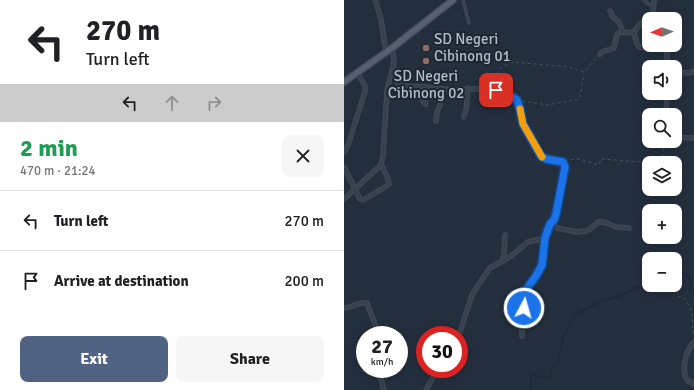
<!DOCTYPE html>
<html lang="en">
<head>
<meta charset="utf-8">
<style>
	:root { --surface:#fff; --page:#f6f6f6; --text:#202124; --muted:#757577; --line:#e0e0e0; --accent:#506383 }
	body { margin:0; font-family:Signika,sans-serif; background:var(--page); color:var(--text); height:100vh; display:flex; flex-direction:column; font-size:15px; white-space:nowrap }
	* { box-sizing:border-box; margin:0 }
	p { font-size:13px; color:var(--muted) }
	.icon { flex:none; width:22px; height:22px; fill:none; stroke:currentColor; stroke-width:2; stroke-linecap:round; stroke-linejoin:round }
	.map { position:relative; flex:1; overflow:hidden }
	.details { display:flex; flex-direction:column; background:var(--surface); width:344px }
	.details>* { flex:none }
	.banner { background:#fff; color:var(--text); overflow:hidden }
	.needle { width:26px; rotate:268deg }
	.fabs { position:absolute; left:298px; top:12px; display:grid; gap:8px }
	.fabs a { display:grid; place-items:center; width:40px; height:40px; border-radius:8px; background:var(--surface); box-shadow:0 2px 10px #0003; font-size:20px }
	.speed { position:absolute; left:12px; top:326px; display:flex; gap:8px; font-size:20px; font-weight:700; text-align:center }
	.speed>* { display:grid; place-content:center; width:52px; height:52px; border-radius:50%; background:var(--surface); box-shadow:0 2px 10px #0003; line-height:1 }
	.speed small { font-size:10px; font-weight:400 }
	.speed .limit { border:6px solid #d22; background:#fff; color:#111 }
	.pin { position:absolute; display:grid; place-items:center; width:34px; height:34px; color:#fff; margin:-17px; border-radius:8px; box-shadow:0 2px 6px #0006 }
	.me { position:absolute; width:44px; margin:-22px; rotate:6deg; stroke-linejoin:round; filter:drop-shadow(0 0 3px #0008) }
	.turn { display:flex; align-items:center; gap:14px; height:84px; padding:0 20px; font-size:18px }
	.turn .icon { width:52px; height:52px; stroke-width:2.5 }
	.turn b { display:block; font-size:28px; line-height:34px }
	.lanes { display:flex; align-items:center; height:38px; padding:0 20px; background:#0003; justify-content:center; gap:20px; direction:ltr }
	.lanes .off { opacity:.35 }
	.round { display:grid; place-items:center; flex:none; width:42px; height:42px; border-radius:8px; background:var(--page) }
	.summary { display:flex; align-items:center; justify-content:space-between; height:68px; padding:0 20px }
	h1 { font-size:24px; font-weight:800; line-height:30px; color:#1e9e55 }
	.action { display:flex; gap:8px; margin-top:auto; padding:8px 20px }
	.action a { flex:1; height:46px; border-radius:8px; background:var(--accent); color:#fff; font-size:16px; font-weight:800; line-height:46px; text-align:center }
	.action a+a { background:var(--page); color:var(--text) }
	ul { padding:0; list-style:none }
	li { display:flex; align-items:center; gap:12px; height:60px; padding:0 20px; border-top:1px solid var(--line) }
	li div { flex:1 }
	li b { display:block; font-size:15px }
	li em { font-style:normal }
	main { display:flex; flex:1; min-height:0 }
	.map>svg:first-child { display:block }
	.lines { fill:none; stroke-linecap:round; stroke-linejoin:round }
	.stream { stroke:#17263c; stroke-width:1 }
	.lane-casing { stroke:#414a57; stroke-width:3.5 }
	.street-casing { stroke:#414a57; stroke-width:5.5 }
	.primary-casing { stroke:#414a57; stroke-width:8 }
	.path { stroke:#3f5557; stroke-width:1; stroke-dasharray:3 3; stroke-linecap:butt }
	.lane { stroke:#38414e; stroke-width:1.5 }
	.street { stroke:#38414e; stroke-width:3.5 }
	.primary { stroke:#56606e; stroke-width:5.5 }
	.route-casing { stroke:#114b97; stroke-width:10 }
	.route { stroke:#1a73e8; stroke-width:7 }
	.slow { stroke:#f59e0b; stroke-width:7 }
	.education-dot { fill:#8d6e63; stroke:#1d2633; stroke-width:1.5 }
	.labels { text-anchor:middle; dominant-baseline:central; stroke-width:4; stroke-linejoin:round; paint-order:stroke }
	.poi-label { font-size:15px; fill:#b4bcc9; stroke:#1d2633; text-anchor:start }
</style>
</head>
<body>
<main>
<section class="details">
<div class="banner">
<div class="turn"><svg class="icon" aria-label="left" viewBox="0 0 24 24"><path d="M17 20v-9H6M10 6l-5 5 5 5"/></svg><div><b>270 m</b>Turn left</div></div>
<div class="lanes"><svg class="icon" aria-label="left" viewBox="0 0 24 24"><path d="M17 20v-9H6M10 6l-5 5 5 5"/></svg><svg class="icon off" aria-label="ahead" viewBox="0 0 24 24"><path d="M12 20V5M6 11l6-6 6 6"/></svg><svg class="icon off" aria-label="right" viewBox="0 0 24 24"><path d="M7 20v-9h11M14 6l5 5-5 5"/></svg></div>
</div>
<div class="summary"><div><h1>2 min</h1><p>470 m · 21:24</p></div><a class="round"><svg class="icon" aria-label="close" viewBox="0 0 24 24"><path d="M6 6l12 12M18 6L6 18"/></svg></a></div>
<ul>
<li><svg class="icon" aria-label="left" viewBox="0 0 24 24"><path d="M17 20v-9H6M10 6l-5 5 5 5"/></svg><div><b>Turn left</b></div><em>270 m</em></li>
<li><svg class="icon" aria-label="arrive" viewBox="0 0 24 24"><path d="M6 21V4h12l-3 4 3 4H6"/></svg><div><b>Arrive at destination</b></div><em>200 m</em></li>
</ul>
<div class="action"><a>Exit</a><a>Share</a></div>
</section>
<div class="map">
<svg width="350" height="390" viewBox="0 0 350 390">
	<rect width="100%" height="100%" fill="#242f3e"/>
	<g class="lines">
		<g class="stream">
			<polyline points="331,269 347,278 347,287 350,290"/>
			<path d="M187 390V376C194 374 200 379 206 377L207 368 213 363 220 335 227 321 233 314 257 301 274 297 292 287H297L305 281"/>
		</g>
		<defs>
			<g id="lane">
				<polyline points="119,0 125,23"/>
				<polyline points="300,0 304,4 310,7"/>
			</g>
			<g id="street">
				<polyline points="31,0 37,19 42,52"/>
				<polyline points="266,11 269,17 275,22 279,32"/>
				<polyline points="306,19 309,15 310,0"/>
				<polyline points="290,32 293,44 295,47 323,50 323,67"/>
				<path d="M256 54 258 52 270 48 273 34C279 30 284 34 290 32L296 24 305 20"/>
				<polyline points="331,72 345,73 350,71"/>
				<path d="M48 75 54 84 58 86 80 87 111 90 146 88 166 95 173 100 176 109 179 124 197 156 202 159 216 161C221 163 221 166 221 171L212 214 209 220 206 224 201 238 198 265 196 269 181 291 179 297 180 308 178 322V336"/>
				<polyline points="80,87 78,100 82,104"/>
				<polyline points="322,115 323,93"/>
				<polyline points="120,117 122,110 124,88"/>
				<polyline points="92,121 93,112 96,105 98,89"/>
				<polyline points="331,137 350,138"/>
				<polyline points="0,152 4,145 21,92 21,86 13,72"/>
				<polyline points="0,167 16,199 19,200 41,187 45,184 43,176 37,165"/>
				<polyline points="0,199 35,167 37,165 39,155 43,90 49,67 50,59 48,48"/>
				<polyline points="207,222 213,228 233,232 242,231 246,229 254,222 260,222 272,227 285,228"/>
				<polyline points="158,261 160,255 161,235"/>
				<path d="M0 308C8 308 15 301 23 303L24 306 32 327 35 335"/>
				<polyline points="115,335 128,295 141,275 146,268 167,256 184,242 201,238"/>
				<path d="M350 342C342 350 336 371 344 381 346 382 349 383 350 384"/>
				<polyline points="39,369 37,379 40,390"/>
				<polyline points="82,390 94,369"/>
			</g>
			<polyline id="primary" points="0,82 48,48 109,0"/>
		</defs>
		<use href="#lane" class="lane-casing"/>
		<use href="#street" class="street-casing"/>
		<use href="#primary" class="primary-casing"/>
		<g class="path">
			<polyline points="148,85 156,68 168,62 225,67 240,72 254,56"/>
			<polyline points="178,101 203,105 236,99 240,73"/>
			<polyline points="221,160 235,159 255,165 257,159 311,163"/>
			<polyline points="318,163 321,141"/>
			<path d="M334 296 342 299C344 304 347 309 348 314 350 321 347 327 350 334"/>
		</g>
		<use href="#lane" class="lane"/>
		<use href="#street" class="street"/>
		<use href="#primary" class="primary"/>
	</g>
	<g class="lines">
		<defs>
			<polyline id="route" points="152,90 166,95 173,100 176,109 179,124 197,156 202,159 219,162 221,167 212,214 210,220 206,224 201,238 198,265 192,276 181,291 179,297 180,308"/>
		</defs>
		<use href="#route" class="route-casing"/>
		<use href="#route" class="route"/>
		<polyline class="slow" points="176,109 179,124 198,157"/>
	</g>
	<g class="education-dot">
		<circle cx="82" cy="48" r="4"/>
		<circle cx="82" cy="61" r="4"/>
	</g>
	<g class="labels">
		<g class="poi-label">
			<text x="90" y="39">SD Negeri<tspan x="90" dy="17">Cibinong 01</tspan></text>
			<text x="82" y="76" text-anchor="middle">SD Negeri<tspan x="82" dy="17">Cibinong 02</tspan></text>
		</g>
	</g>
</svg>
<div class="fabs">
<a><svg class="needle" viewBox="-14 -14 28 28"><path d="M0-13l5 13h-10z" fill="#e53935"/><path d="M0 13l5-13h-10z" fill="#757577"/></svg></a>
<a><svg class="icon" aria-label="sound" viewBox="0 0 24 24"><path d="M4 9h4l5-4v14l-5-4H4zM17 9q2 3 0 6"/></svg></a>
<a><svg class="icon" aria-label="search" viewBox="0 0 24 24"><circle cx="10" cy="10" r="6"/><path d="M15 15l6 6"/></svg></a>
<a><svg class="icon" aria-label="layers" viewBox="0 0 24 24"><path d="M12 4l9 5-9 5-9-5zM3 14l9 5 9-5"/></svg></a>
<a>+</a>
<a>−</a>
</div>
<div class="speed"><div>27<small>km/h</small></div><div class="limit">30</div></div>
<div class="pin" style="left:152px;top:90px;background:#d93025"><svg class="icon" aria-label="arrive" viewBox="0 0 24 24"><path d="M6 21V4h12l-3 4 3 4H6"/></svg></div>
<svg class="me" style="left:180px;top:308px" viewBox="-20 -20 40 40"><circle r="17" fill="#1a73e8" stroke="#fff" stroke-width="3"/><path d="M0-11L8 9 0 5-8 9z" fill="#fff"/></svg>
</div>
</main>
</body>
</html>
